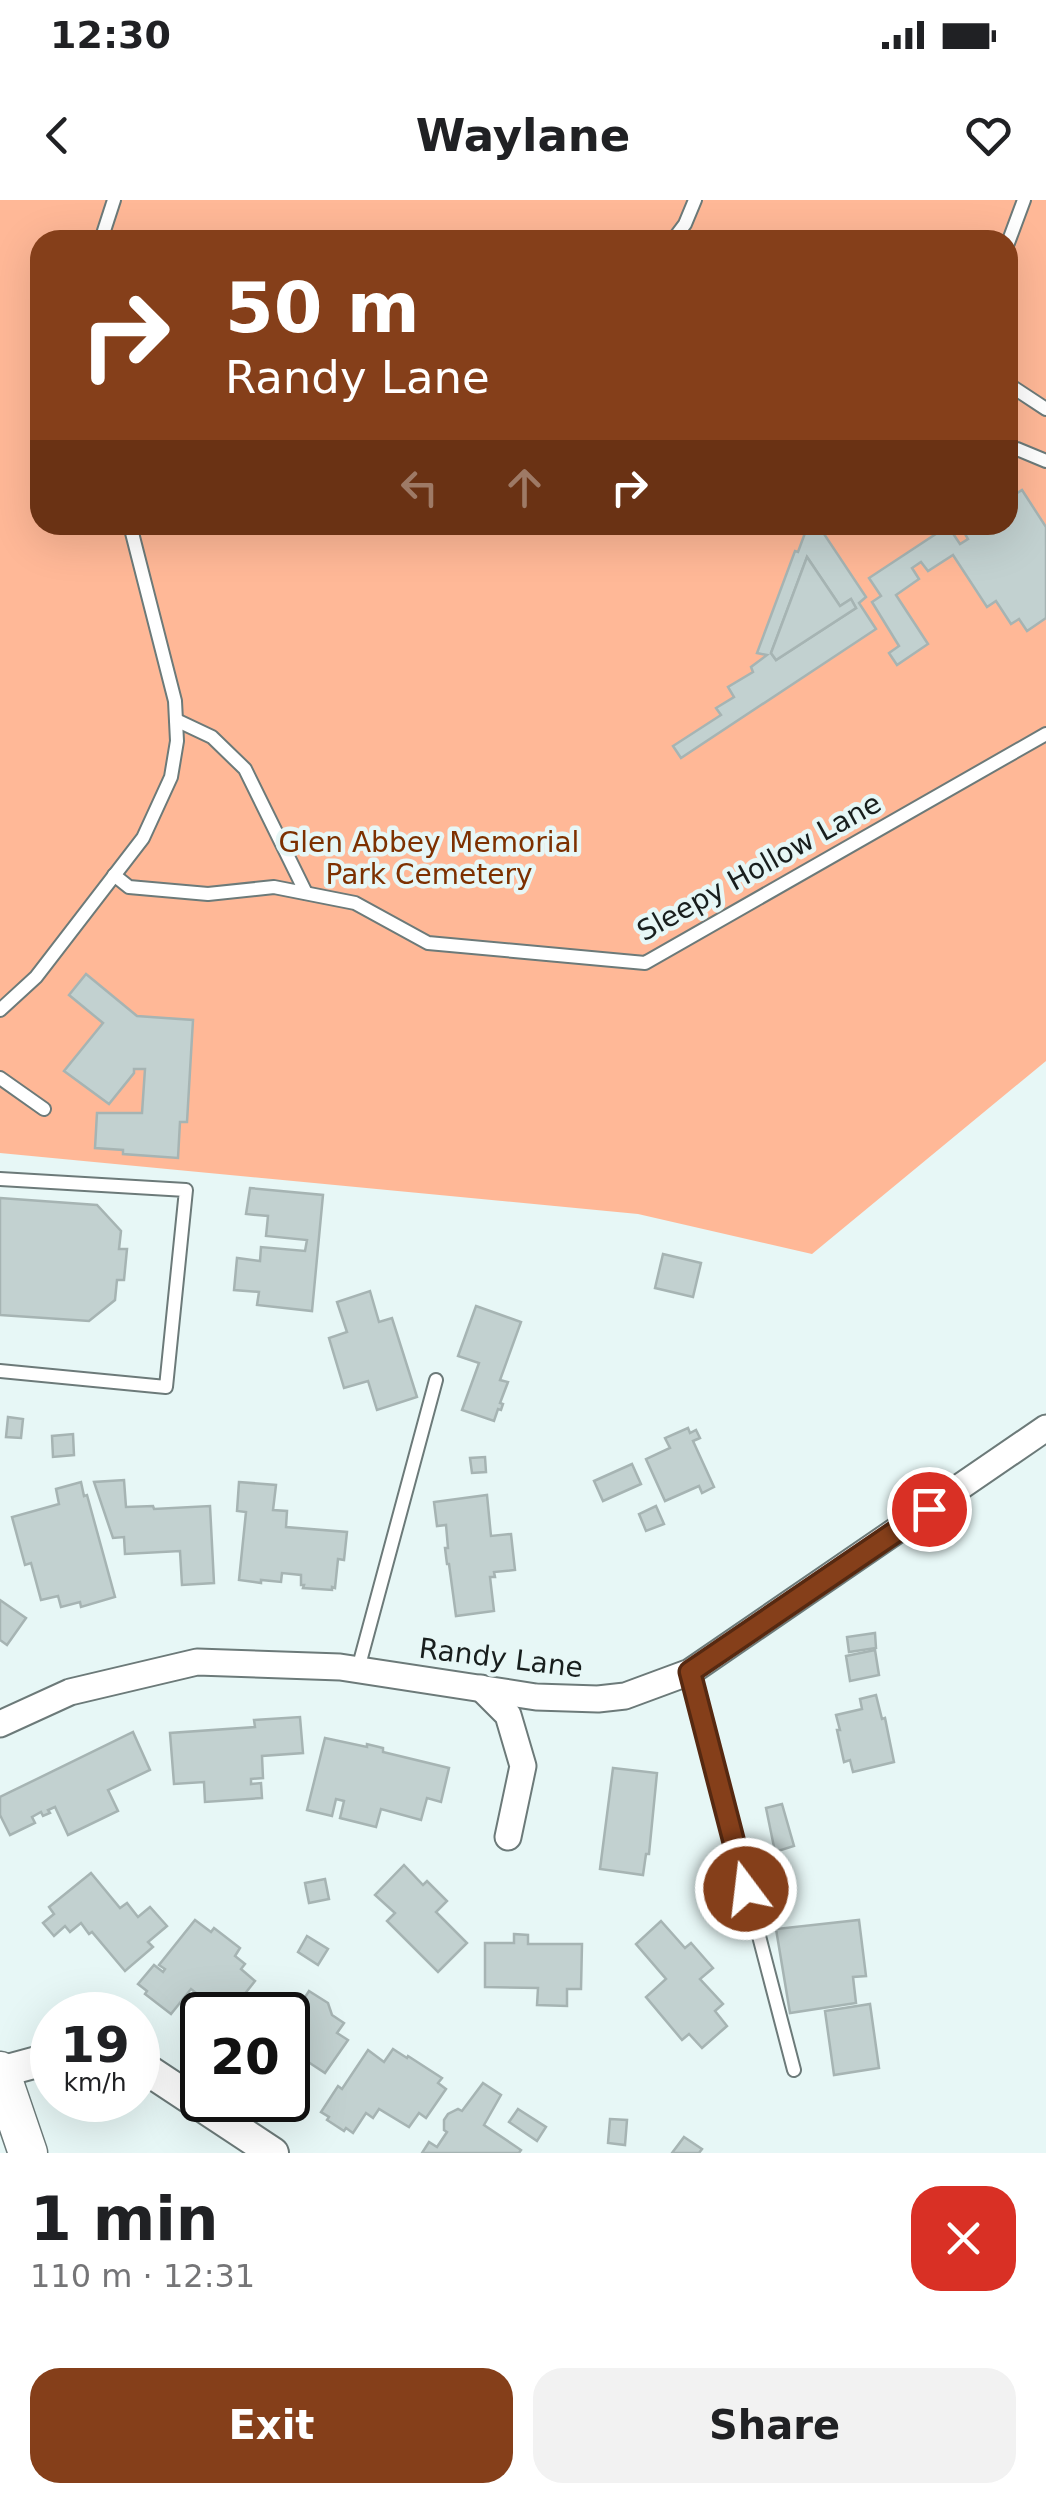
<!DOCTYPE html>
<html lang="en">
<head>
<meta charset="utf-8">
<style>
	:root { --surface:#fff; --page:#f2f2f2; --text:#202124; --muted:#757577; --accent:#853f1a }
	body { margin:0; font-family:"DejaVu Sans",sans-serif; background:var(--page); color:var(--text); height:100vh; display:flex; flex-direction:column; font-size:38px; white-space:nowrap }
	* { box-sizing:border-box; margin:0 }
	p { font-size:32px; color:var(--muted) }
	.icon { flex:none; width:55px; height:55px; fill:none; stroke:currentColor; stroke-width:2; stroke-linecap:round; stroke-linejoin:round }
	.map { position:relative; height:1953px; overflow:hidden }
	.details { display:flex; flex-direction:column; background:var(--surface); flex:1 }
	.details>* { flex:none }
	.guide { position:absolute; left:30px; top:30px; width:988px; height:305px; border-radius:30px; box-shadow:0 10px 40px #0002; background:#853f1a; color:#fff; overflow:hidden }
	.speed { position:absolute; left:30px; top:1792px; display:flex; gap:20px; font-size:50px; font-weight:700; text-align:center }
	.speed>* { display:grid; place-content:center; width:130px; height:130px; border-radius:50%; background:var(--surface); box-shadow:0 10px 40px #0002; line-height:1 }
	.speed small { font-size:25px; font-weight:400 }
	.speed .limit { border:5px solid #111; border-radius:15px; background:#fff; color:#111 }
	.pin { position:absolute; display:grid; place-items:center; width:85px; height:85px; color:#fff; margin:-42px; border:5px solid #fff; border-radius:50%; box-shadow:0 2px 10px #0007 }
	.me { position:absolute; width:110px; margin:-55px; rotate:345deg; stroke-linejoin:round; filter:drop-shadow(0 0 8px #0008) }
	.turn { display:flex; align-items:center; gap:35px; height:210px; padding:0 30px; font-size:45px }
	.turn .icon { width:130px; height:130px; stroke-width:2.5 }
	.turn b { display:block; font-size:70px; line-height:85px }
	.lanes { display:flex; align-items:center; height:95px; padding:0 30px; background:#0003; justify-content:center; gap:50px; direction:ltr }
	.lanes .off { opacity:.35 }
	.round { display:grid; place-items:center; flex:none; width:105px; height:105px; border-radius:30px; background:var(--page) }
	.overview { display:flex; align-items:center; justify-content:space-between; height:170px; padding:0 30px }
	h1 { font-size:60px; font-weight:600; line-height:75px }
	.cta { display:flex; gap:20px; margin-top:auto; padding:20px 30px }
	.cta a { flex:1; height:115px; border-radius:30px; background:var(--accent); color:#fff; font-size:40px; font-weight:600; line-height:115px; text-align:center }
	.cta a+a { background:var(--page); color:var(--text) }
	.status { display:flex; justify-content:space-between; align-items:center; height:70px; padding:0 50px; background:var(--surface); direction:ltr }
	.status svg { height:28px; fill:currentColor }
	header { display:flex; justify-content:space-between; align-items:center; height:130px; padding:0 30px; background:var(--surface); font-size:45px; font-weight:600 }
	.map>svg:first-child { display:block }
	.green { fill:#ffb897; fill-rule:evenodd }
	.building { fill:#c2d1d0; stroke:#a6b4b3; stroke-width:2.5; fill-rule:evenodd }
	.lines { fill:none; stroke-linecap:round; stroke-linejoin:round }
	.service-casing { stroke:#6c7a79; stroke-width:16 }
	.minor-casing { stroke:#6c7a79; stroke-width:29 }
	.tertiary-casing { stroke:#6c7a79; stroke-width:34 }
	.primary-casing { stroke:#6c7a79; stroke-width:41 }
	.service { stroke:#fff; stroke-width:12 }
	.minor { stroke:#fff; stroke-width:25 }
	.tertiary { stroke:#fff; stroke-width:30 }
	.primary { stroke:#fff; stroke-width:38 }
	.route-casing { stroke:#562911; stroke-width:25 }
	.route { stroke:#853f1a; stroke-width:18 }
	.labels { text-anchor:middle; dominant-baseline:central; stroke-width:9; stroke-linejoin:round; paint-order:stroke }
	.park-label { font-size:28px; fill:#7d3000; stroke:#e7f7f6 }
	.street-label { font-size:28px; fill:#181e1d; stroke:#e7f7f6 }
</style>
</head>
<body>
<div class="status"><b>12:30</b><svg viewBox="0 0 49 12"><path d="M0 12V9h3v3zM5 12V6h3v6zM10 12V3h3v9zM15 12V0h3v12zM26 1h20v11H26zM47 4h2v5h-2z"/></svg></div>
<header><svg class="icon" aria-label="back" viewBox="0 0 24 24"><path d="M15 5l-7 7 7 7"/></svg>Waylane<svg class="icon" aria-label="heart" viewBox="0 0 24 24"><path d="M12 20l-8-8c-3-5 5-10 8-4 3-6 11-1 8 4z"/></svg></header>
<div class="map">
<svg width="1046" height="1953" viewBox="0 0 1046 1953">
	<rect width="100%" height="100%" fill="#e7f7f6"/>
	<path class="green" d="M0 0H1046V861L812 1054 638 1014 0 953ZM40 40H1008V325H40Z"/>
	<g class="building">
		<polygon points="1022,290 1046,327 1046,418 1027,431 1019,419 1011,424 996,401 987,407 953,355 928,371 921,362 912,368 919,379 896,395 928,444 897,465 889,453 899,446 872,402 881,396 869,378 948,326 960,344 968,339 962,329 968,325 1008,325 1008,299"/>
		<path d="M808 325H825L822 331 866 397 859 403 876 429 681 558 673 546 721 515 716 508 734 497 728 487 753 472 751 467 767 455 757 453 795 351 798 352ZM807 357 840 406 851 399 856 408 776 460 771 453Z"/>
		<polygon points="807,357 840,406 851,399 856,408 776,460 771,453"/>
		<polygon points="86,774 137,816 193,820 187,922 180,922 178,958 123,954 123,950 95,948 97,913 142,913 145,869 134,869 134,873 109,904 64,871 103,823 69,795"/>
		<polygon points="250,988 323,995 312,1111 257,1105 259,1092 234,1090 237,1058 260,1061 261,1047 305,1051 307,1040 266,1036 268,1016 246,1014"/>
		<polygon points="0,998 97,1005 121,1031 119,1049 127,1049 124,1080 117,1080 115,1100 89,1121 0,1115"/>
		<polygon points="663,1054 701,1063 693,1097 655,1088"/>
		<polygon points="370,1091 379,1122 392,1118 417,1197 377,1210 368,1181 344,1188 329,1138 347,1132 337,1102"/>
		<polygon points="476,1106 521,1122 500,1180 508,1182 500,1203 503,1204 501,1210 498,1209 494,1221 462,1210 479,1163 458,1156"/>
		<polygon points="8,1217 23,1219 21,1238 6,1237"/>
		<polygon points="688,1228 690,1233 696,1230 700,1238 693,1241 714,1287 702,1293 699,1286 665,1301 646,1259 670,1248 665,1238"/>
		<polygon points="73,1234 74,1255 53,1257 52,1236"/>
		<polygon points="485,1257 486,1272 472,1273 470,1258"/>
		<polygon points="632,1264 641,1284 603,1301 594,1281"/>
		<polygon points="124,1280 126,1307 153,1306 154,1309 210,1306 214,1383 182,1385 180,1351 125,1354 124,1337 113,1338 94,1282"/>
		<polygon points="81,1282 84,1296 87,1295 115,1397 81,1407 80,1402 61,1407 58,1396 41,1400 31,1363 25,1365 12,1317 59,1304 56,1289"/>
		<polygon points="239,1282 276,1285 273,1310 287,1311 286,1327 347,1332 344,1360 338,1359 335,1388 332,1387 332,1390 303,1388 304,1385 301,1385 301,1375 282,1373 281,1382 261,1380 261,1383 239,1380 246,1312 237,1311"/>
		<polygon points="487,1295 491,1336 511,1334 515,1370 494,1372 495,1377 490,1377 494,1411 456,1416 449,1364 447,1364 445,1348 448,1348 446,1325 437,1326 434,1302"/>
		<polygon points="656,1306 664,1324 646,1331 639,1314"/>
		<polygon points="0,1400 26,1418 7,1445 0,1440"/>
		<polygon points="875,1433 876,1448 849,1452 847,1437"/>
		<polygon points="875,1450 879,1475 850,1481 846,1456"/>
		<polygon points="876,1495 882,1519 885,1518 894,1562 853,1572 850,1560 844,1562 837,1530 840,1530 836,1515 862,1509 860,1499"/>
		<polygon points="300,1517 303,1553 262,1556 263,1578 251,1579 251,1584 261,1583 262,1598 205,1602 204,1582 174,1584 170,1533 255,1527 254,1520"/>
		<polygon points="133,1532 150,1570 108,1590 118,1611 68,1635 55,1607 48,1610 50,1613 43,1616 41,1612 32,1617 35,1623 10,1635 0,1615 0,1597"/>
		<polygon points="325,1538 367,1547 367,1544 383,1548 383,1552 449,1568 441,1602 427,1598 421,1620 381,1609 376,1627 340,1618 344,1601 336,1599 332,1616 307,1610"/>
		<polygon points="613,1568 657,1573 649,1654 646,1654 643,1675 600,1669"/>
		<polygon points="782,1604 794,1646 775,1652 766,1608"/>
		<polygon points="404,1665 423,1685 427,1681 447,1701 436,1712 467,1743 438,1772 387,1721 395,1713 375,1695"/>
		<polygon points="91,1673 120,1708 127,1703 138,1717 150,1707 167,1726 148,1742 153,1747 125,1771 92,1732 89,1734 81,1723 70,1732 65,1726 54,1736 43,1723 54,1714 49,1707"/>
		<polygon points="325,1679 329,1699 309,1703 305,1683"/>
		<polygon points="195,1720 211,1732 214,1728 240,1748 235,1756 245,1764 241,1769 255,1781 228,1815 224,1815 191,1789 171,1814 145,1794 147,1791 138,1784 154,1765 163,1772 165,1769 159,1765"/>
		<polygon points="859,1720 866,1776 853,1777 856,1803 790,1813 776,1729"/>
		<polygon points="661,1721 685,1748 691,1743 713,1768 700,1779 723,1804 715,1811 727,1826 702,1848 689,1834 682,1840 646,1797 666,1779 636,1744"/>
		<polygon points="514,1734 528,1735 528,1744 582,1744 581,1789 567,1789 567,1806 537,1805 538,1788 485,1787 485,1743 514,1743"/>
		<polygon points="307,1736 328,1749 318,1765 298,1752"/>
		<polygon points="309,1791 328,1803 332,1815 344,1823 337,1833 348,1840 325,1873 290,1850 288,1854 288,1815 266,1815 279,1795 298,1808"/>
		<polygon points="870,1804 879,1868 834,1875 825,1811"/>
		<polygon points="393,1849 407,1858 408,1856 442,1878 438,1883 446,1889 426,1918 419,1913 409,1927 379,1909 373,1918 366,1913 353,1933 346,1928 344,1931 327,1920 329,1917 321,1912 338,1886 342,1889 368,1850 384,1862"/>
		<polygon points="483,1883 501,1895 484,1925 521,1950 519,1953 422,1953 429,1942 437,1947 447,1932 444,1930 444,1920 448,1914 458,1909 462,1911"/>
		<polygon points="518,1909 546,1927 537,1941 509,1922"/>
		<polygon points="610,1919 627,1920 625,1945 608,1943"/>
		<polygon points="684,1937 702,1949 699,1953 672,1953"/>
	</g>
	<g class="lines">
		<defs>
			<g id="service">
				<polyline points="101,40 114,0"/>
				<polyline points="673,40 685,24 695,0"/>
				<polyline points="1008,43 1024,0"/>
				<polyline points="1008,184 1046,209"/>
				<polyline points="1017,249 1046,261"/>
				<polyline points="176,520 212,537 245,569 306,693"/>
				<polyline points="114,675 129,687 208,694 274,687 355,703 428,743 645,763 1046,534"/>
				<polyline points="0,810 36,777 143,638 171,577 177,541 175,501 130,325"/>
				<polyline points="0,878 44,909"/>
				<polyline points="0,979 186,990 166,1187 0,1171"/>
				<polyline points="358,1469 436,1180"/>
				<polyline points="690,1472 794,1870"/>
			</g>
			<g id="minor">
				<polyline points="481,1488 508,1515 523,1566 508,1637"/>
				<polyline points="0,1524 70,1492 197,1462 340,1467 536,1497 598,1499 625,1496 690,1472 1046,1228"/>
			</g>
			<g id="tertiary">
				<polyline points="138,1866 146,1869 273,1953"/>
				<polyline points="0,1872 52,1858"/>
			</g>
			<polyline id="primary" points="0,1871 28,1953"/>
		</defs>
		<use href="#service" class="service-casing"/>
		<use href="#minor" class="minor-casing"/>
		<use href="#tertiary" class="tertiary-casing"/>
		<use href="#primary" class="primary-casing"/>
		<use href="#service" class="service"/>
		<use href="#minor" class="minor"/>
		<use href="#tertiary" class="tertiary"/>
		<use href="#primary" class="primary"/>
	</g>
	<g class="lines">
		<defs>
			<polyline id="route" points="746,1689 690,1472 929,1309"/>
		</defs>
		<use href="#route" class="route-casing"/>
		<use href="#route" class="route"/>
	</g>
	<g class="labels">
		<g class="park-label">
			<text x="429" y="642">Glen Abbey Memorial<tspan x="429" dy="32">Park Cemetery</tspan></text>
		</g>
		<g class="street-label">
			<text transform="translate(759 667) rotate(-29)">Sleepy Hollow Lane</text>
			<text transform="translate(501 1458) rotate(7)">Randy Lane</text>
		</g>
	</g>
</svg>
<div class="speed"><div>19<small>km/h</small></div><div class="limit">20</div></div>
<div class="pin" style="left:929px;top:1309px;background:#d93025"><svg class="icon" aria-label="arrive" viewBox="0 0 24 24"><path d="M6 21V4h12l-3 4 3 4H6"/></svg></div>
<svg class="me" style="left:746px;top:1689px" viewBox="-20 -20 40 40"><circle r="17" fill="#853f1a" stroke="#fff" stroke-width="3"/><path d="M0-11L8 9 0 5-8 9z" fill="#fff"/></svg>
<div class="guide">
<div class="turn"><svg class="icon" aria-label="right" viewBox="0 0 24 24"><path d="M7 20v-9h11M14 6l5 5-5 5"/></svg><div><b>50 m</b>Randy Lane</div></div>
<div class="lanes"><svg class="icon off" aria-label="left" viewBox="0 0 24 24"><path d="M17 20v-9H6M10 6l-5 5 5 5"/></svg><svg class="icon off" aria-label="ahead" viewBox="0 0 24 24"><path d="M12 20V5M6 11l6-6 6 6"/></svg><svg class="icon" aria-label="right" viewBox="0 0 24 24"><path d="M7 20v-9h11M14 6l5 5-5 5"/></svg></div>
</div>
</div>
<section class="details">
<div class="overview"><div><h1>1 min</h1><p>110 m · 12:31</p></div><a class="round" style="background:#d93025;color:#fff"><svg class="icon" aria-label="close" viewBox="0 0 24 24"><path d="M6 6l12 12M18 6L6 18"/></svg></a></div>
<div class="cta"><a>Exit</a><a>Share</a></div>
</section>
</body>
</html>
